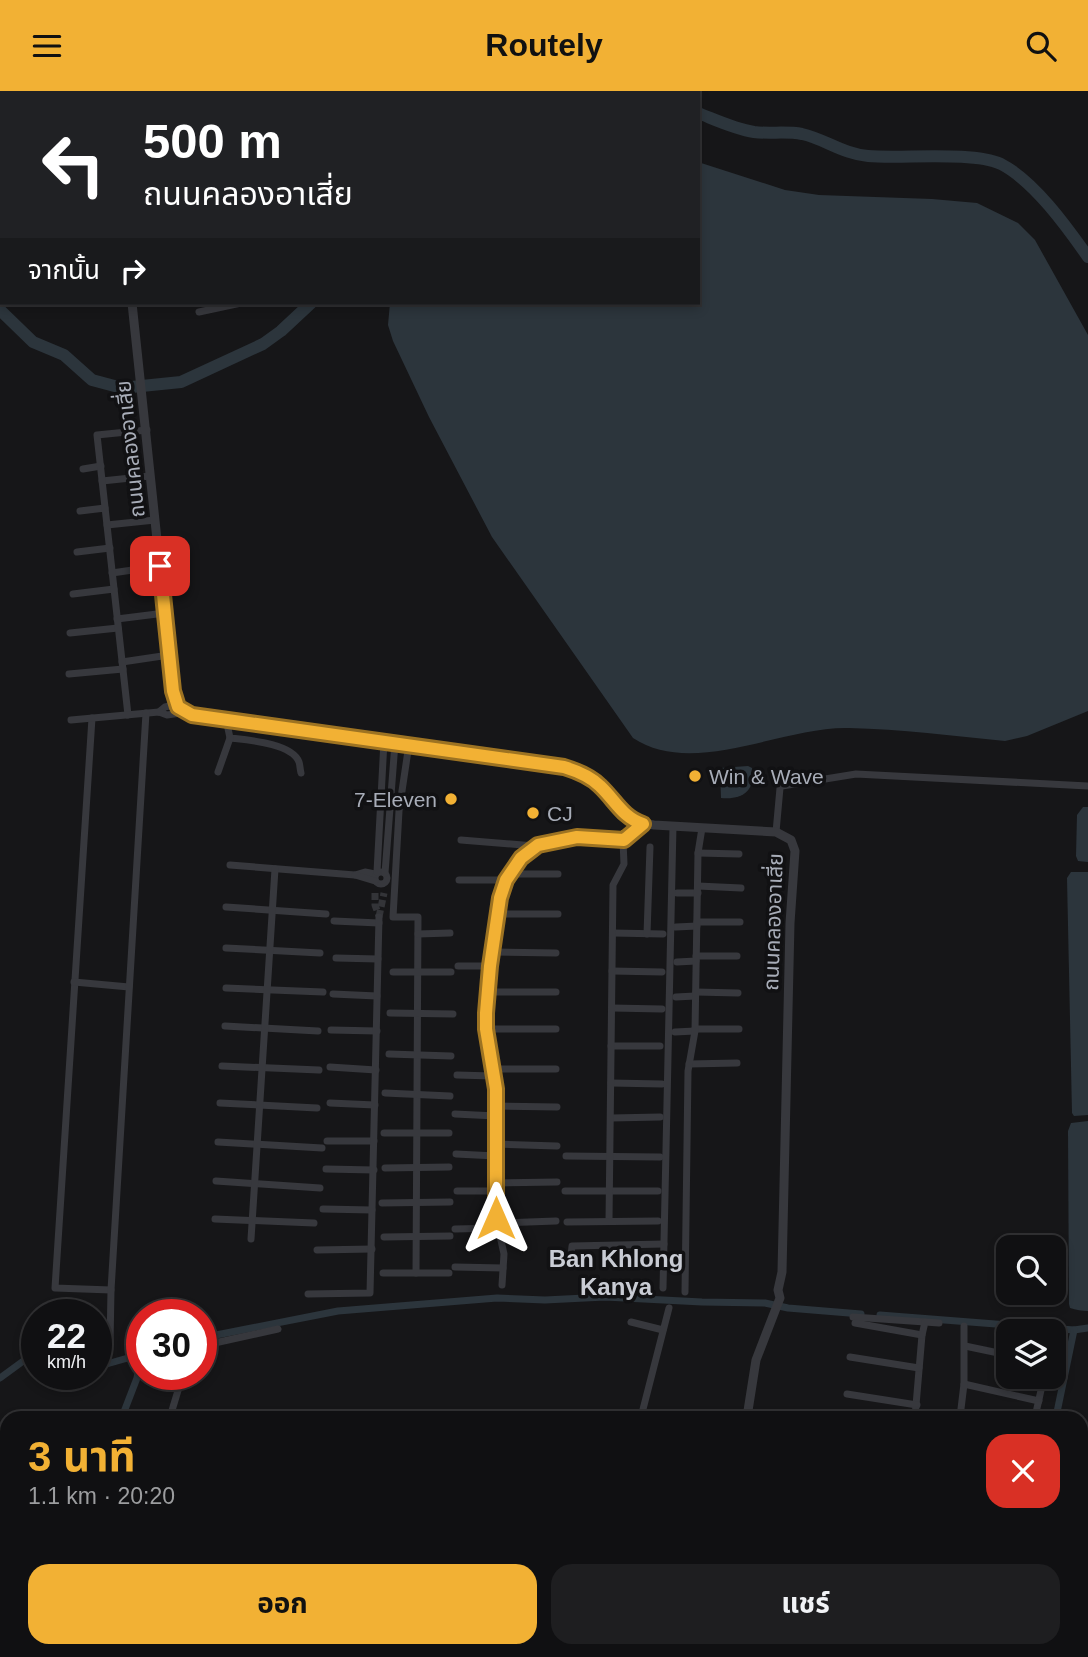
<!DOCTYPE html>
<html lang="th">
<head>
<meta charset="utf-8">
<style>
	:root { --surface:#101012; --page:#1e1e20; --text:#f1f3f6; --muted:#9c9d9f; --line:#303032; --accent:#f2b134 }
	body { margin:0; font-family:Arial,"Noto Sans Thai",sans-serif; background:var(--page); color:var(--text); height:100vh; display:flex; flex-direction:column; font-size:26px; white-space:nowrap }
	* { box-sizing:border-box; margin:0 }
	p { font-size:23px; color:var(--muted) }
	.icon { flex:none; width:38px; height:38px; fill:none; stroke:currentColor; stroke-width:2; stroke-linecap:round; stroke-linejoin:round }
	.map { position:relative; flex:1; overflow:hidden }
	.details { position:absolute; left:0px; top:1320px; width:1088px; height:247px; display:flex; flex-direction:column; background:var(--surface); border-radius:21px 21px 0 0; box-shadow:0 4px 10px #0003,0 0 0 2px var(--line) }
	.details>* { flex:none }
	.banner { position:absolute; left:0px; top:0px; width:700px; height:214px; box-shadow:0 4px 10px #0003,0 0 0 2px var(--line); background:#202124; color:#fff; overflow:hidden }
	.controls { position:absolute; left:996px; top:1144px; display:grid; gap:14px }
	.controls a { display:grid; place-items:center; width:70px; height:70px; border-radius:14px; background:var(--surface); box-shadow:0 4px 10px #0003,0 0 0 2px var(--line); font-size:35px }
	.speed { position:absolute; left:21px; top:1208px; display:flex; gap:14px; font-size:35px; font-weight:700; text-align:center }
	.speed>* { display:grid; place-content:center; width:91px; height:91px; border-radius:50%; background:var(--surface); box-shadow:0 4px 10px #0003,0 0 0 2px var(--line); line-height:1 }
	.speed small { font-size:18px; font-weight:400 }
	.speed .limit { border:10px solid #d22; background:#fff; color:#111 }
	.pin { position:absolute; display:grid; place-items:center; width:60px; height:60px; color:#fff; margin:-30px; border-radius:14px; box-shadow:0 4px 10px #0006 }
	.me { position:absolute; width:77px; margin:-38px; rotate:0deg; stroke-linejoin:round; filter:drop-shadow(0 0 5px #0008) }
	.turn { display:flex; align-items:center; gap:24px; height:147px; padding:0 28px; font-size:32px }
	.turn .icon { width:91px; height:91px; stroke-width:2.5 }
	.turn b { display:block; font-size:49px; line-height:60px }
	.then { display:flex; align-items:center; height:66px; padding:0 28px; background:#0003; gap:14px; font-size:26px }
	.round { display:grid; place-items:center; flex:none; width:74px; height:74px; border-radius:21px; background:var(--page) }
	.head { display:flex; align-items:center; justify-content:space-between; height:119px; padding:0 28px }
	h1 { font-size:42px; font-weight:700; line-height:52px; color:var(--accent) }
	.cta { display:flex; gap:14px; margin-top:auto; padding:14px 28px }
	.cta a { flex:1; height:80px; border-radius:21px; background:var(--accent); color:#111; font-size:28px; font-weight:700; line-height:80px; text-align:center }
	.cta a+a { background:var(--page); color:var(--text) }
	header { display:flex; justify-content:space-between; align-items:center; height:91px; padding:0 28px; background:var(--accent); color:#111; font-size:32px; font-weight:700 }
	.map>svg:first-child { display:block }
	.water { fill:#2c353c }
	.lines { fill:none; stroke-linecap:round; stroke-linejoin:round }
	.canal { stroke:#2c353c; stroke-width:7 }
	.river { stroke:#2c353c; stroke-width:12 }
	.minor-tunnel { stroke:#333438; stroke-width:7; stroke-dasharray:7 3.5; stroke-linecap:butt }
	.minor { stroke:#37383d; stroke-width:7 }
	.tertiary { stroke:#37383d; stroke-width:9 }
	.route-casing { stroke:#9d7322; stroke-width:18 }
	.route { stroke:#f2b134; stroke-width:12 }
	.poi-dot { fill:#f2b134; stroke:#111113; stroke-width:2.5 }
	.labels { text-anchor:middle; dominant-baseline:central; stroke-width:7; stroke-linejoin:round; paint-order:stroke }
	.street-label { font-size:21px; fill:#a8adb8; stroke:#111113 }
	.poi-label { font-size:21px; fill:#a8adb8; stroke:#111113; text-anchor:start }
	.quarter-label { font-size:24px; font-weight:bold; fill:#c9ccd4; stroke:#111113 }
</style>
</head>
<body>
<header><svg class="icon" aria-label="menu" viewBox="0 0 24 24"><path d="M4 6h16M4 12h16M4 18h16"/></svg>Routely<svg class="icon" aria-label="search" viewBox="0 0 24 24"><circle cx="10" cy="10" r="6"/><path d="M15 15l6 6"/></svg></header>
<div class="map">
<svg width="1088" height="1566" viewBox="0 0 1088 1566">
	<rect width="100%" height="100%" fill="#161618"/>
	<g class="water">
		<path d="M698 71 785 99 819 104 932 108 977 112 1018 132 1035 149 1088 244V620L1027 645 1005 650C953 645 901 638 849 637 783 635 693 687 633 647L492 446 429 326 393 250 388 234 390 212H698Z"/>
		<path d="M748 675 752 677C756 700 742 709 721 707L720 677Z"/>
		<polygon points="1083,716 1088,716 1088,771 1078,770 1076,765 1077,724"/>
		<polygon points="1071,781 1088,781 1088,1024 1074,1025 1072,1022 1067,787"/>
		<path d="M1088 1030V1220C1082 1220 1076 1219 1070 1217L1069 1213 1068 1040 1071 1032Z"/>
	</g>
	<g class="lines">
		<g class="canal">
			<polyline points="880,1224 1074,1239 1088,1237"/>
			<polyline points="201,1247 338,1220 497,1207 545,1209 605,1206 702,1211 765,1212 788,1217 861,1223"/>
			<polyline points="96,1276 142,1263"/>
			<polyline points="0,1287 26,1268 37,1266"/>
			<polyline points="122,1326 137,1287 141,1264"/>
			<polyline points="1056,1326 1074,1239"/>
			<polyline points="30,1566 33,1559"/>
			<polyline points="1006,1566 1008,1559"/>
		</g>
		<g class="river">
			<path d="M698 22C716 29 735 38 754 41 770 43 786 40 802 43 825 48 843 63 868 65 901 68 972 60 1001 73 1034 90 1067 136 1088 166"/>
			<polyline points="0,219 33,251 64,264 92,289 122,297 181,291 263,253 281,240 311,212"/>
		</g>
		<g class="minor-tunnel">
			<polyline points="375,802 375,814 379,825"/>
			<polyline points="379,826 384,802"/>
		</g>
		<g class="minor">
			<polyline points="242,2 252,0"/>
			<polyline points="199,221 241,212"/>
			<polyline points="83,378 101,375"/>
			<polyline points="102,390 150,385"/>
			<polyline points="80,420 105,417"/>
			<polyline points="107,434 155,429"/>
			<polyline points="77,461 110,457"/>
			<polyline points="112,482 160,475"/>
			<polyline points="73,503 114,498"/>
			<polyline points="117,528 165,522"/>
			<polyline points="70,542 118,537"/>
			<polyline points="122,571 169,564"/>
			<polyline points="69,583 123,578"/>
			<polyline points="159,621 165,616 177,613"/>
			<polyline points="128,624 97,344 147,339"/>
			<polyline points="92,627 55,1197 111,1199"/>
			<path d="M226 628 230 647C247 649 292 652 299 671 300 674 300 678 301 682"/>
			<polyline points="71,629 159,621 167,624 187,621"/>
			<polyline points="409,653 399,720 393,826 418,826 416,1182"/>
			<polyline points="218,681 230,647"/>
			<polyline points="776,741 780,697 782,695 856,683 1088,695"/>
			<polyline points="461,749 535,755"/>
			<polyline points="698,762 739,763"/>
			<polyline points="230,774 355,784 365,781 375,783"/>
			<circle cx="381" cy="787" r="6"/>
			<polyline points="377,781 384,650"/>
			<polyline points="385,782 395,652"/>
			<polyline points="509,783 558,783"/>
			<polyline points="355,784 375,790"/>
			<polyline points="459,789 506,789"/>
			<polyline points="698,795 741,797"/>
			<polyline points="677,802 698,802"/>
			<polyline points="226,816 326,823"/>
			<polyline points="498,823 558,823"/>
			<polyline points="334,830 379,832"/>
			<polyline points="697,831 740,831"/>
			<polyline points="676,836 697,835"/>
			<polyline points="613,842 663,843"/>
			<polyline points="418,843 450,842"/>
			<polyline points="647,843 650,756"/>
			<polyline points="226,857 320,862"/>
			<polyline points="492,861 556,862"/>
			<polyline points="696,865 737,865"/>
			<polyline points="336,867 378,868"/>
			<polyline points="677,871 696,870"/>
			<polyline points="458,875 490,875"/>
			<polyline points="612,880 662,881"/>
			<polyline points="393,881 451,881"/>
			<polyline points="74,891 129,896"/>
			<polyline points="226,897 323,901"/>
			<polyline points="487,901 556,901"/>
			<polyline points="696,901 738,902"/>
			<polyline points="333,903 377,905"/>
			<polyline points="676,906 695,905"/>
			<polyline points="612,917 662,918"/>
			<polyline points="390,922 453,923"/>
			<polyline points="225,935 318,940"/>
			<polyline points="486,938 556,938"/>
			<polyline points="695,938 739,938"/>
			<polyline points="331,939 377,940"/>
			<polyline points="675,941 695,940"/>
			<polyline points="611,955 660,955"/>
			<polyline points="389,963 451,965"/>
			<polyline points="689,973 737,972"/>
			<polyline points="222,975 319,979"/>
			<polyline points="330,976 376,979"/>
			<polyline points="492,978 556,978"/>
			<polyline points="457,984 493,985"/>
			<polyline points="611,992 662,993"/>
			<polyline points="385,1002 450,1005"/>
			<polyline points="220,1012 317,1017"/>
			<polyline points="330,1012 375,1014"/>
			<polyline points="496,1015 557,1016"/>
			<polyline points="455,1023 496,1025"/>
			<polyline points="611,1027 660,1026"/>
			<polyline points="384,1042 449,1042"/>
			<polyline points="327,1050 374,1050"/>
			<polyline points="218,1051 322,1057"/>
			<polyline points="496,1053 557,1055"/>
			<polyline points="456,1063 496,1065"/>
			<polyline points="566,1065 660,1066"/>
			<polyline points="385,1077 449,1076"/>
			<polyline points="326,1078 374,1079"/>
			<polyline points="216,1090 320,1097"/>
			<polyline points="496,1092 557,1091"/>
			<polyline points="457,1100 496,1100"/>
			<polyline points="565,1100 658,1100"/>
			<polyline points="382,1112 450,1111"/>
			<polyline points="323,1118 372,1119"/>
			<polyline points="215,1128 314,1132"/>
			<polyline points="609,1130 613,794 624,773 623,750 643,733"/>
			<polyline points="567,1131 658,1130"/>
			<polyline points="498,1132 556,1130"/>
			<polyline points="455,1138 500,1137"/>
			<polyline points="384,1146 450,1145"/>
			<polyline points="251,1148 275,778"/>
			<polyline points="317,1159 372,1158"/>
			<polyline points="570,1174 572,1155 664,1153"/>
			<polyline points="455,1176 503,1177"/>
			<polyline points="383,1182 449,1182"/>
			<polyline points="502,1194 504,1163 496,1127 496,998 486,938 486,922 487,894 500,807 512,777 528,759 538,754 559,748 577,746 624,749"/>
			<polyline points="663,1197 673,735"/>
			<polyline points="685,1201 688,980 695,940 698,762 702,737"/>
			<polyline points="308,1203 370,1202 379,826"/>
			<polyline points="853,1226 925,1231"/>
			<polyline points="631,1231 663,1239"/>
			<polyline points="855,1232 922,1244 915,1326"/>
			<polyline points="922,1244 925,1231 939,1232"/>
			<polyline points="96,1253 110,1253 111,1199 146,622"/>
			<polyline points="201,1255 278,1238"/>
			<polyline points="965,1255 1008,1264"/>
			<polyline points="850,1266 919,1277"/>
			<polyline points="964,1293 1039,1310"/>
			<polyline points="847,1303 917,1314"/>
			<polyline points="170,1326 183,1283"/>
			<polyline points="641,1326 669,1217"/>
			<polyline points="960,1326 964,1293 964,1235"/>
			<polyline points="1035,1326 1044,1286"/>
			<polyline points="2,1480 6,1432"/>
			<polyline points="1082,1556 1088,1558"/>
			<polyline points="928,1559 958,1566"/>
			<polyline points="573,1566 575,1559"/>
			<polyline points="879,1566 880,1559"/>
			<polyline points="922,1566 923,1559"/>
			<polyline points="983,1566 984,1559"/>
		</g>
		<g class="tertiary">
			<polyline points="113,0 113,2"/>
			<polyline points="0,45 2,45"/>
			<path d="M132 212 173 600 178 616 192 624 564 676C577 680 588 685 598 694 619 712 622 731 654 734L776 741 791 749 795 760 790 832 782 1181 778 1199 780 1207 756 1269 747 1326"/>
			<polyline points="719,1559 720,1566"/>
		</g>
	</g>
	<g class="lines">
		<defs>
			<path id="route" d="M160 475 173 600 178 616 192 624 564 676C577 680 590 685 600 695 615 709 623 727 643 733L624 749 577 746 538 754 521 767 506 789 500 807 490 875 486 922V938L496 998V1127"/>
		</defs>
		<use href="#route" class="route-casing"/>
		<use href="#route" class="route"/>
	</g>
	<g class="poi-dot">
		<circle cx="695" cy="685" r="7"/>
		<circle cx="451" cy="708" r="7"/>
		<circle cx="533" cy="722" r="7"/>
	</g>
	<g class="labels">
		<g class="street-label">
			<text transform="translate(130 358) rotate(-96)">ถนนคลองอาเสี่ย</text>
			<text transform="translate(773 831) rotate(-88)">ถนนคลองอาเสี่ย</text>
		</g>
		<g class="poi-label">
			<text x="709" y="685">Win &amp; Wave</text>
			<text x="437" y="708" text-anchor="end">7-Eleven</text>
			<text x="547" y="722">CJ</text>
		</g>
		<g class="quarter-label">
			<text x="616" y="1167">Ban Khlong<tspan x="616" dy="28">Kanya</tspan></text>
		</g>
	</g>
</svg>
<div class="controls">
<a><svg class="icon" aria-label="search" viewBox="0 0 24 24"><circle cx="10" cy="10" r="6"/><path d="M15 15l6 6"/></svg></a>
<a><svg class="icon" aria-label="layers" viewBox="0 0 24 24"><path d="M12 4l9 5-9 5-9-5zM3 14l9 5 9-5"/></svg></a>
</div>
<div class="speed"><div>22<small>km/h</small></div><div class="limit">30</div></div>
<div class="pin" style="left:160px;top:475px;background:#d93025"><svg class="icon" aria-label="arrive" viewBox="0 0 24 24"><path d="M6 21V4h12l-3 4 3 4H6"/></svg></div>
<svg class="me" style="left:496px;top:1127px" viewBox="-20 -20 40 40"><path d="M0-17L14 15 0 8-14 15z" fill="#f2b134" stroke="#fff" stroke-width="4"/></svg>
<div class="banner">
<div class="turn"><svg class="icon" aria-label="left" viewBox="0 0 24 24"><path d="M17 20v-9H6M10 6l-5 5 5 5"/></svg><div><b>500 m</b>ถนนคลองอาเสี่ย</div></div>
<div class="then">จากนั้น<svg class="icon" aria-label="right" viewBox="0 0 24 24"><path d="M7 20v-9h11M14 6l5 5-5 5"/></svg></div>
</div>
<section class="details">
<div class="head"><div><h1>3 นาที</h1><p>1.1 km · 20:20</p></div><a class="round" style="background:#d93025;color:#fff"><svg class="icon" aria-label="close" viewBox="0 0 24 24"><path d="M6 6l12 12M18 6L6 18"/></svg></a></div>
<div class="cta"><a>ออก</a><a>แชร์</a></div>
</section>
</div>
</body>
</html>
